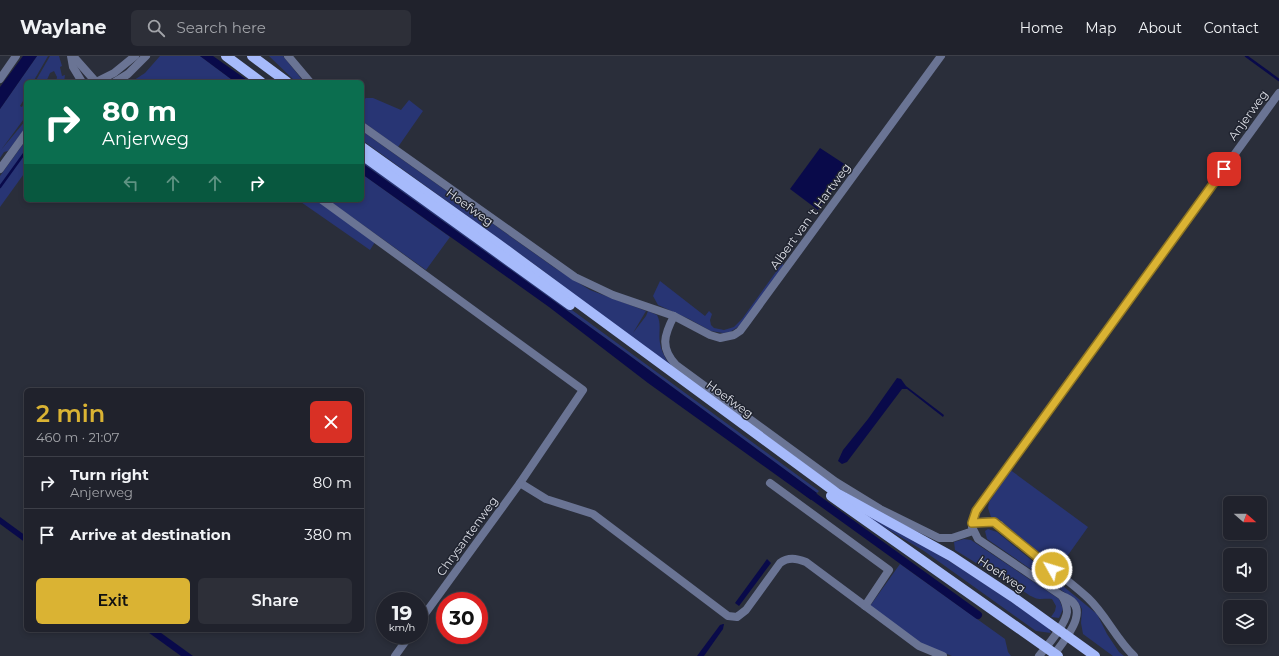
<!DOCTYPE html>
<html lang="en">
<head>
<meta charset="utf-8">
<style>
	:root { --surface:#20222c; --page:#2d2f38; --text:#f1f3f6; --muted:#a2a4a9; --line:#3d3f48; --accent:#dab333 }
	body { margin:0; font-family:Montserrat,sans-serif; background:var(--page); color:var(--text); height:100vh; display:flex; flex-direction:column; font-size:15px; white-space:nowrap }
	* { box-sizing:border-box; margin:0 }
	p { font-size:13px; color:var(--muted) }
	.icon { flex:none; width:22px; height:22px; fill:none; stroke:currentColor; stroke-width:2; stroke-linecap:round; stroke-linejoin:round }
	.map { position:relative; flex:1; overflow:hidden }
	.details { position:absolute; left:24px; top:332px; width:340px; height:244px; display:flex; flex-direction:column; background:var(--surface); border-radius:6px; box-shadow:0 2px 6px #0003,0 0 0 1px var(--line) }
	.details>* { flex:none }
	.banner { position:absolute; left:24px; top:24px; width:340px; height:122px; border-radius:6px; box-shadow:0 2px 6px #0003,0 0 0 1px var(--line); background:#0b6e4f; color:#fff; overflow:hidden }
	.needle { width:26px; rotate:110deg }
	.fabs { position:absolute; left:1223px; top:440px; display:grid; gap:8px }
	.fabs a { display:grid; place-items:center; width:44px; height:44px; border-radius:6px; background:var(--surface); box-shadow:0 2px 6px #0003,0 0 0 1px var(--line); font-size:20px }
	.speed { position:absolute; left:376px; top:536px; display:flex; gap:8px; font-size:20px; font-weight:700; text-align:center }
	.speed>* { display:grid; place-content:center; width:52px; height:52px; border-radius:50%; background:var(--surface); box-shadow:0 2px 6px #0003,0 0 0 1px var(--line); line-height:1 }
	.speed small { font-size:10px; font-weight:400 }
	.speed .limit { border:6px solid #d22; background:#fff; color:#111 }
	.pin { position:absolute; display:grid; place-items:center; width:34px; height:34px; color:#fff; margin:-17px; border-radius:8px; box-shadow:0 2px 6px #0006 }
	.me { position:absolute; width:44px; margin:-22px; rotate:309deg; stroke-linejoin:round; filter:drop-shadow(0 0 3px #0008) }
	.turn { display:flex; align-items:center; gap:14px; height:84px; padding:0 12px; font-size:18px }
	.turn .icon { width:52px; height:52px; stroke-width:2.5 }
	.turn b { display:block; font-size:28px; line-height:34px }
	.lanes { display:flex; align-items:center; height:38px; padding:0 12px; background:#0003; justify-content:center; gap:20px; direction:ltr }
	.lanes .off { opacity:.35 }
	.round { display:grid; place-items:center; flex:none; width:42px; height:42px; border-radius:6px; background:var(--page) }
	.headline { display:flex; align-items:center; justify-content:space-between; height:68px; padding:0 12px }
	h1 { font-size:24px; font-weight:600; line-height:30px; color:var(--accent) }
	.primary-button { display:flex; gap:8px; margin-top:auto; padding:8px 12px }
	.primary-button a { flex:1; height:46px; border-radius:6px; background:var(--accent); color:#111; font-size:16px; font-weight:600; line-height:46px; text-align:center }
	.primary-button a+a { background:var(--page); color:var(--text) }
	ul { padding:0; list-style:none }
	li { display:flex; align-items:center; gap:12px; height:52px; padding:0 12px; border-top:1px solid var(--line) }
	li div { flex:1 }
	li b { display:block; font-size:15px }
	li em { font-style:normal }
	header { display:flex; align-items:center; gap:24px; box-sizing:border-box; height:56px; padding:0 20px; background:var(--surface); border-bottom:1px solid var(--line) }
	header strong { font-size:19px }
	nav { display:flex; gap:22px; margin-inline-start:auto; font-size:14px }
	.search { width:280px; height:36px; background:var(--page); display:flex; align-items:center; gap:10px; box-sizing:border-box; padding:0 14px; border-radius:6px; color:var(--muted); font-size:15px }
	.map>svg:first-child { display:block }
	.green { fill:#283574 }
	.water { fill:#090a4a }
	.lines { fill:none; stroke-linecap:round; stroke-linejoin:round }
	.stream { stroke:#090a4a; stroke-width:2.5 }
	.canal { stroke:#090a4a; stroke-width:8 }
	.minor { stroke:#6a7494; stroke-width:8 }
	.tertiary { stroke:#6a7494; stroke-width:8 }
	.primary { stroke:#a6bafb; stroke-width:10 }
	.route-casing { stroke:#8e7421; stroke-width:10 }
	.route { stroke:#dab333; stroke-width:7 }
	.labels { text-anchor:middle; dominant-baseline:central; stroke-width:3; stroke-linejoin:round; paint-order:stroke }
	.street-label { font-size:12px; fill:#dddfe7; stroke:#202430 }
</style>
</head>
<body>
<header>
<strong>Waylane</strong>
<div class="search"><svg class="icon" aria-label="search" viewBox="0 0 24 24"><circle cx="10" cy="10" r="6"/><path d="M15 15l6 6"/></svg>Search here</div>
<nav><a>Home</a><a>Map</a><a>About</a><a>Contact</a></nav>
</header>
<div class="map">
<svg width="1279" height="600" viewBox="0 0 1279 600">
	<rect width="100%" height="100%" fill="#2a2e3a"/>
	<g class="green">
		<polygon points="37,0 48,0 33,26 26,26 26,40 20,50 22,51 26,43 26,60 1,94 26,64 26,71 8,95 4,96 0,102 0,53"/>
		<polygon points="50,0 59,0 62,10 60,11 62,20 65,19 64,26 56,26 57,21 54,15 50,17 46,26 35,26"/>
		<polygon points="160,0 200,0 235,26 131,26 145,17"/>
		<polygon points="269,0 283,0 304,26 296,26"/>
		<polygon points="366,42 373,42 401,54 409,44 423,55 398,91 362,65 362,45"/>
		<path d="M362 75 555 212 590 234 646 255 633 277 646 260 648 255 657 259C662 268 658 278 660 287 661 294 664 299 667 305L737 362 538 211 362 84Z"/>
		<polygon points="26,84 26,115 0,151 0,120"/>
		<polygon points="362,102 561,246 819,435 817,437 807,430 626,297 362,107"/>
		<polygon points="362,118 450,181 426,214 328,144 362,144"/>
		<polygon points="298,144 316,144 375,186 370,194"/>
		<polygon points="783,206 783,211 741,269 730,276 723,277 711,275 689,263 658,249 653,240 660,225 705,260 709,255 712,258 710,264 711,269 714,272 724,274 734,271 742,263"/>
		<polygon points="1009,413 1088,471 1058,513 1017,480 1002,465 991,461 988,452 989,446 994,439 992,438"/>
		<path d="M854 453C923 485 986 528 1048 571L1051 577 1036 575 924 495Z"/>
		<polygon points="988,473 997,476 1097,558 1107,578 1119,596 1124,600 1113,600 1083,578 1081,567 1082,553 1077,545 987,483 985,475"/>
		<path d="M964 483 971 484 1059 543 1063 553 1059 562 1051 561 1055 555 1056 550 1052 543C1046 542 1040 544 1035 542 1027 539 1022 533 1012 529L955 494 954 486Z"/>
		<polygon points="900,508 1005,583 1008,596 1011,600 952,600 924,589 870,550"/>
	</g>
	<g class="water">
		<polygon points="23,0 37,0 0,53 0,31"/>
		<polygon points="200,0 213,0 250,26 235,26"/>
		<polygon points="820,92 849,111 818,154 790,133"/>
		<polygon points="362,107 626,297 817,437 811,444 648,327 549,251 362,118"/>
		<polygon points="897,322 901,323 906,330 944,359 943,361 907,333 902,333 847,406 842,408 838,405 843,394 868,363"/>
		<polygon points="0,461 26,480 26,487 0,468"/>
		<polygon points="767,503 771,507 739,550 735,547"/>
		<polygon points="723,568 724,568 723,573 704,600 697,600 720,569"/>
		<polygon points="145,574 157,574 193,600 181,600"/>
	</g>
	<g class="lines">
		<g class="stream">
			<polyline points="1246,0 1279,24"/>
			<polyline points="0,131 26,95"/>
		</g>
		<polyline class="canal" points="806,435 978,559"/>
		<g class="minor">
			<polyline points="288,0 310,26"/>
			<polyline points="0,23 16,0"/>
			<polyline points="362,70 575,221 613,239 674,260 710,279 720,282 734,279 740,275 746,267 941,0"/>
			<path d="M322 144 583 334 520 427 546 443 593 458 728 560 737 561 746 554 780 507C788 501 796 502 806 506L919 590 943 600"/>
			<path d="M674 260C664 279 660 292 676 309L836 426 880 453 939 482H952L973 475"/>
			<polyline points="770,427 889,514 865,550"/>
			<path d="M972 467C982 466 990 463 1000 469 1026 496 1060 516 1088 542 1106 559 1116 583 1134 600"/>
			<polyline points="419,566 520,427"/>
			<polyline points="395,600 410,579"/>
			<path d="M1039 600C1047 590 1066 568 1067 556 1067 550 1065 545 1062 540"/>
			<path d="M1053 600C1064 584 1095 551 1062 540L978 483 972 471 976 455 1279 37"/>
		</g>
		<g class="tertiary">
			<polyline points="71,0 73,11 82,26"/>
			<polyline points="73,0 96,26"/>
			<polyline points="96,26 114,17 135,0"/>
			<polyline points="115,26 128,18 146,0"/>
			<polyline points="0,113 26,77"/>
		</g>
		<g class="primary">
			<polyline points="226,0 261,26"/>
			<polyline points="252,0 287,26"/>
			<polyline points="362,91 494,185 838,438 951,500 1013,541 1095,600"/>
			<polyline points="362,99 570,249"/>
			<polyline points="831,440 1058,600"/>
		</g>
	</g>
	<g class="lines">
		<defs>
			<polyline id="route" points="1052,513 994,466 972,467 976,455 1224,113"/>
		</defs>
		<use href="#route" class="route-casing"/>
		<use href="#route" class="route"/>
	</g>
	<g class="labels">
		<g class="street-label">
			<text transform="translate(1248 59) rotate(-54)">Anjerweg</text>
			<text transform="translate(470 151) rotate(36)">Hoefweg</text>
			<text transform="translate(810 160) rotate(-54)">Albert van 't Hartweg</text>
			<text transform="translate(730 343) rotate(36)">Hoefweg</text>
			<text transform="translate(467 480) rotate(-54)">Chrysantenweg</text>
			<text transform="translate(1002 518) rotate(34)">Hoefweg</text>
		</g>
	</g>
</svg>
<div class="fabs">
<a><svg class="needle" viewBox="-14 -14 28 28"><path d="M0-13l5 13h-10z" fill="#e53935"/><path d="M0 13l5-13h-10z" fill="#a2a4a9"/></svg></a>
<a><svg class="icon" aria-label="sound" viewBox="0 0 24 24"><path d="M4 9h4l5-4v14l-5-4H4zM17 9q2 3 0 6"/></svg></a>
<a><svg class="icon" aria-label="layers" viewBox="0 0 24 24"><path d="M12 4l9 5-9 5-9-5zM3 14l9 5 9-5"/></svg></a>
</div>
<div class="speed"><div>19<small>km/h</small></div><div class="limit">30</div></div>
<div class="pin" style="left:1224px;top:113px;background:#d93025"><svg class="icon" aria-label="arrive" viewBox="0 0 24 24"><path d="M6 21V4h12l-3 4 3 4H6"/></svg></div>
<svg class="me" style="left:1052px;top:513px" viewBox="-20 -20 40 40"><circle r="17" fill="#dab333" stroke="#fff" stroke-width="3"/><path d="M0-11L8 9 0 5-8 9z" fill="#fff"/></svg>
<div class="banner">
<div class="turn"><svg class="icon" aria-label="right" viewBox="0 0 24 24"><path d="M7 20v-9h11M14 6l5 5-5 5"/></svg><div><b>80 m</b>Anjerweg</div></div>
<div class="lanes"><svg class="icon off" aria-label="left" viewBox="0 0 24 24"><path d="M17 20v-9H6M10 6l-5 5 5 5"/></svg><svg class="icon off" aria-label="ahead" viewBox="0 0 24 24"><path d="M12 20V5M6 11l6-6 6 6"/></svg><svg class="icon off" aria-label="ahead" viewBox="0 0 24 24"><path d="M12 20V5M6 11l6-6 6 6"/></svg><svg class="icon" aria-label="right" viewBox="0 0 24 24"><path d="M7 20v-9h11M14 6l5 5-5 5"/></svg></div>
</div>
<section class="details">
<div class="headline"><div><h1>2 min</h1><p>460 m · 21:07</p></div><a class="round" style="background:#d93025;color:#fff"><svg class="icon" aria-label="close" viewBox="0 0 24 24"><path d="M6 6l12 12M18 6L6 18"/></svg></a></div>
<ul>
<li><svg class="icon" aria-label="right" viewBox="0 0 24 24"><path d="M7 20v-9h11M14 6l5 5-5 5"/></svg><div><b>Turn right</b><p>Anjerweg</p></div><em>80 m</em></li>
<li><svg class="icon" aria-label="arrive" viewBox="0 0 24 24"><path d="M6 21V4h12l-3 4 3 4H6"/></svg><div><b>Arrive at destination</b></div><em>380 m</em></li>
</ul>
<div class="primary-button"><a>Exit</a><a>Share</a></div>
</section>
</div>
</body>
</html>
